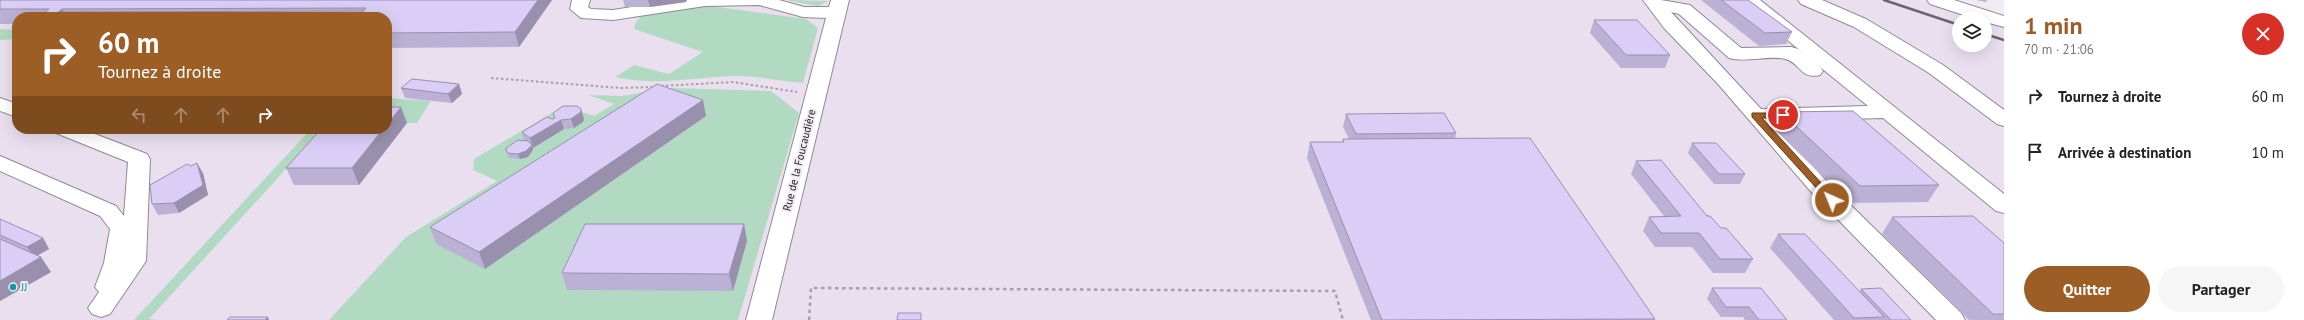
<!DOCTYPE html>
<html lang="fr">
<head>
<meta charset="utf-8">
<style>
	:root { --surface:#fff; --page:#f6f6f6; --text:#222; --muted:#767676; --accent:#9d5e26 }
	body { margin:0; font-family:"PT Sans",sans-serif; background:var(--page); color:var(--text); height:100vh; display:flex; flex-direction:column; font-size:15px; white-space:nowrap }
	* { box-sizing:border-box; margin:0 }
	p { font-size:13px; color:var(--muted) }
	.icon { flex:none; width:22px; height:22px; fill:none; stroke:currentColor; stroke-width:2; stroke-linecap:round; stroke-linejoin:round }
	.map { position:relative; flex:1; overflow:hidden }
	.details { display:flex; flex-direction:column; background:var(--surface); width:300px }
	.details>* { flex:none }
	.guide { position:absolute; left:12px; top:12px; width:380px; height:122px; border-radius:16px; box-shadow:0 4px 16px #0002; background:#9d5e26; color:#fff; overflow:hidden }
	.buttons { position:absolute; left:1952px; top:12px; display:grid; gap:8px }
	.buttons a { display:grid; place-items:center; width:40px; height:40px; border-radius:50%; background:var(--surface); box-shadow:0 4px 16px #0002; font-size:20px }
	.pin { position:absolute; display:grid; place-items:center; width:34px; height:34px; color:#fff; margin:-17px; border:2px solid #fff; border-radius:50%; box-shadow:0 1px 4px #0007 }
	.me { position:absolute; width:44px; margin:-22px; rotate:316deg; stroke-linejoin:round; filter:drop-shadow(0 0 3px #0008) }
	.turn { display:flex; align-items:center; gap:14px; height:84px; padding:0 20px; font-size:18px }
	.turn .icon { width:52px; height:52px; stroke-width:2.5 }
	.turn b { display:block; font-size:28px; line-height:34px }
	.lanes { display:flex; align-items:center; height:38px; padding:0 20px; background:#0003; justify-content:center; gap:20px; direction:ltr }
	.lanes .off { opacity:.35 }
	.round { display:grid; place-items:center; flex:none; width:42px; height:42px; border-radius:21px; background:var(--page) }
	.head { display:flex; align-items:center; justify-content:space-between; height:68px; padding:0 20px }
	h1 { font-size:24px; font-weight:800; line-height:30px; color:var(--accent) }
	.action { display:flex; gap:8px; margin-top:auto; padding:8px 20px }
	.action a { flex:1; height:46px; border-radius:24px; background:var(--accent); color:#fff; font-size:16px; font-weight:800; line-height:46px; text-align:center }
	.action a+a { background:var(--page); color:var(--text) }
	ul { padding:0; list-style:none }
	li { display:flex; align-items:center; gap:12px; height:56px; padding:0 20px }
	li div { flex:1 }
	li b { display:block; font-size:15px }
	li em { font-style:normal }
	main { display:flex; flex:1; min-height:0 }
	.map>svg:first-child { display:block }
	.built { fill:#e9dfef; fill-rule:evenodd }
	.green { fill:#b2dac2 }
	.lines { fill:none; stroke-linecap:round; stroke-linejoin:round }
	.minor-casing { stroke:#8f8a93; stroke-width:2 }
	.path-far1 { stroke:#a5a1a8; stroke-width:2; stroke-dasharray:2.5 2.5; stroke-linecap:butt }
	.path { stroke:#a5a1a8; stroke-width:2.5; stroke-dasharray:3.5 3.5; stroke-linecap:butt }
	.minor { fill:#fff; fill-rule:evenodd }
	.rail { stroke:#68656a; stroke-width:2.5 }
	.wall { fill:#bbb1d4 }
	.shaded-wall { fill:#9990ad }
	.building { fill:#dacef7; stroke:#9990ad }
	.route { fill:#9d5e26; stroke:#663d19 }
	.culture-dot { fill:#0f9aa8; stroke:#f1ebf4; stroke-width:1.5 }
	.labels { text-anchor:middle; dominant-baseline:central; stroke-width:4; stroke-linejoin:round; paint-order:stroke }
	.street-label { font-size:11px; fill:#222023; stroke:#f1ebf4 }
	.culture-label { font-size:11px; fill:#0d838f; stroke:#f1ebf4; text-anchor:start }
</style>
</head>
<body>
<main>
<div class="map">
<svg width="2004" height="320" viewBox="0 0 2004 320">
	<rect width="100%" height="100%" fill="#f1ebf4"/>
	<path class="built" d="M0 0H1922L1980 19H1959V45H1985V21L2004 27V320H0ZM17 17H387V129H17Z"/>
	<g class="green">
		<polygon points="789,1 789,0 828,1 818,6"/>
		<path d="M710 6 806 19 818 28 803 83C780 81 755 75 732 76 692 78 655 86 615 77L634 65 669 74 703 52 634 29 636 22 643 14Z"/>
		<polygon points="0,29 17,30 17,39 0,40"/>
		<polygon points="671,88 771,91 799,113 738,320 329,320 406,237 497,181 473,170 474,159 564,106 594,116 614,104 588,95 621,96"/>
		<polygon points="387,98 431,101 417,123 387,123"/>
		<polygon points="311,129 342,129 317,158 295,159 149,319 156,320 134,320"/>
	</g>
	<g class="lines">
		<defs>
			<g id="minor">
				<polygon points="572,0 590,0 588,7 591,9 613,10 676,0 779,0 804,7 829,7 831,0 849,0 772,320 746,320 826,18 803,17 759,5 705,6 613,20 581,18 570,9"/>
				<path d="M1643 0H1661L1690 5 1741 48 1791 47 1798 49 1809 58 1740 0H1760L2004 194V213L1996 211 1883 118 1772 121 1829 184 1961 313 1965 320H1936L1813 194 1718 84 1664 28ZM1671 12 1679 14 1729 58C1747 63 1768 55 1785 59 1800 62 1800 80 1820 75L1823 71 1820 67 1868 106 1761 109Z"/>
				<polygon points="1798,0 1822,0 1866,19 1943,65 2004,110 2004,126 1997,124 1929,73 1854,27 1801,4"/>
				<polygon points="1927,0 1954,0 2004,16 2004,27 1985,22 1985,19 1976,19 1930,4"/>
				<polygon points="0,98 17,104 17,117 0,111"/>
				<polygon points="52,129 82,129 147,154 150,159 146,261 110,314 101,317 92,314 88,308 99,292 95,287 104,263 110,229 100,216 0,171 0,156 116,206 124,216 128,162 56,133"/>
			</g>
		</defs>
		<use href="#minor" class="minor-casing"/>
		<g class="path-far1">
			<polyline points="491,78 621,88 653,87"/>
			<polyline points="661,86 733,82 797,92"/>
		</g>
		<polyline class="path" points="809,320 811,288 1335,291 1343,320"/>
		<use href="#minor" class="minor"/>
		<g class="rail">
			<polyline points="1884,0 1959,25"/>
			<polyline points="1985,34 2004,40"/>
		</g>
	</g>
	<g class="wall">
		<polygon points="552,0 519,47 387,48 387,17 17,17 17,24 0,24 0,1"/>
		<polygon points="623,0 687,0 686,2 650,7 625,7"/>
		<polygon points="1701,0 1748,0 1792,32 1786,44 1759,46"/>
		<polygon points="1976,0 1987,0 1986,2"/>
		<polygon points="1594,20 1670,55 1665,68 1621,68 1590,33"/>
		<polygon points="459,84 462,94 452,103 405,98 401,88"/>
		<polygon points="581,109 584,119 583,122 574,128 564,129 533,148 533,150 528,157 520,159 509,158 506,148 524,141 522,132 552,119"/>
		<polygon points="1781,112 1939,185 1928,202 1850,203 1773,128"/>
		<polygon points="1346,114 1456,133 1455,139 1655,319 1655,320 1371,320 1307,158 1310,142 1342,142 1343,139 1349,139 1343,127"/>
		<polygon points="706,116 485,269 436,244 430,227"/>
		<polygon points="407,123 359,185 294,185 286,168"/>
		<polygon points="1692,143 1745,174 1740,184 1714,184 1688,153"/>
		<polygon points="1636,161 1707,216 1753,259 1745,273 1713,273 1692,247 1655,247 1643,231 1649,217 1664,216 1631,174"/>
		<polygon points="203,173 208,195 179,213 158,215 152,204"/>
		<polygon points="1892,217 2004,243 2004,320 1969,320 1882,234"/>
		<polygon points="0,220 43,238 49,249 37,256 51,272 0,301"/>
		<polygon points="744,224 747,241 733,291 567,290 562,273"/>
		<polygon points="1778,234 1860,291 1861,289 1911,320 1834,320 1770,248"/>
		<polygon points="1712,288 1787,320 1745,320 1743,317 1721,317 1707,299"/>
	</g>
	<g class="shaded-wall">
		<polygon points="538,0 552,0 519,47 515,32"/>
		<polygon points="648,0 687,0 686,2 650,7"/>
		<polygon points="62,9 67,17 56,17 55,15"/>
		<polygon points="459,84 462,94 452,103 448,94"/>
		<polygon points="703,100 706,116 485,269 479,252"/>
		<polygon points="401,107 407,123 359,185 352,168 383,129 387,129 387,125"/>
		<polygon points="581,109 584,119 583,122 574,128 571,119"/>
		<polygon points="561,120 564,129 533,148 530,138"/>
		<polygon points="532,145 533,150 528,157 520,159 518,154"/>
		<polygon points="197,163 203,173 208,195 179,213 174,203"/>
		<polygon points="744,224 747,241 733,291 729,274"/>
		<polygon points="43,238 49,249 34,257 27,247"/>
		<polygon points="41,257 51,272 0,301 0,281"/>
		<polygon points="268,317 269,320 265,320"/>
	</g>
	<g class="building">
		<polygon points="2,0 538,0 515,32 387,33 387,17 358,17 366,8 62,9 55,15 41,15 49,9 0,9 0,1"/>
		<polygon points="1721,0 1748,0 1792,32 1765,33"/>
		<polygon points="364,11 358,16 56,17 64,12"/>
		<polygon points="1594,20 1637,20 1670,55 1626,55"/>
		<polygon points="412,79 459,84 448,94 401,88"/>
		<polygon points="657,84 703,100 479,252 430,227"/>
		<polygon points="563,106 577,106 581,109 581,112 571,119 561,120 530,138 522,132 547,117 552,119 555,118 553,113"/>
		<polygon points="387,107 401,107 387,125"/>
		<polygon points="1853,111 1939,185 1860,186 1781,112"/>
		<polygon points="1444,113 1456,133 1356,134 1346,114"/>
		<polygon points="321,129 383,129 352,168 286,168"/>
		<polygon points="1530,138 1655,319 1382,320 1310,142 1344,142 1343,139"/>
		<polygon points="518,140 528,141 532,145 526,151 518,154 507,153 506,148"/>
		<polygon points="1692,143 1716,143 1745,174 1719,174"/>
		<polygon points="1661,160 1707,216 1710,216 1721,228 1726,228 1753,259 1720,259 1699,233 1661,233 1649,217 1681,216 1636,161"/>
		<polygon points="197,163 203,185 174,203 152,204 150,185 187,164 191,166"/>
		<polygon points="1973,216 2004,243 2004,314 1993,314 1892,217"/>
		<polygon points="0,219 43,238 27,247 0,235"/>
		<polygon points="585,224 744,224 729,274 562,273"/>
		<polygon points="1778,234 1805,234 1884,317 1854,318"/>
		<polygon points="0,239 41,257 0,281"/>
		<polygon points="1712,288 1761,288 1787,320 1759,320 1749,307 1726,307"/>
		<polygon points="1881,288 1911,320 1891,320 1861,289"/>
		<polygon points="898,313 921,313 921,320 897,320"/>
		<polygon points="230,317 268,317 265,320 227,320"/>
	</g>
	<polygon class="route" points="1752,113 1786,113 1787,115 1783,118 1762,118 1835,198 1835,202 1829,202 1752,117"/>
	<circle class="culture-dot" cx="13" cy="287" r="4"/>
	<g class="labels">
		<g class="street-label">
			<text transform="translate(799 160) rotate(-76)">Rue de la Foucaudière</text>
		</g>
		<g class="culture-label">
			<text x="21" y="287">JJ</text>
		</g>
	</g>
</svg>
<div class="buttons">
<a><svg class="icon" aria-label="layers" viewBox="0 0 24 24"><path d="M12 4l9 5-9 5-9-5zM3 14l9 5 9-5"/></svg></a>
</div>
<div class="pin" style="left:1783px;top:115px;background:#d93025"><svg class="icon" aria-label="arrive" viewBox="0 0 24 24"><path d="M6 21V4h12l-3 4 3 4H6"/></svg></div>
<svg class="me" style="left:1832px;top:200px" viewBox="-20 -20 40 40"><circle r="17" fill="#9d5e26" stroke="#fff" stroke-width="3"/><path d="M0-11L8 9 0 5-8 9z" fill="#fff"/></svg>
<div class="guide">
<div class="turn"><svg class="icon" aria-label="right" viewBox="0 0 24 24"><path d="M7 20v-9h11M14 6l5 5-5 5"/></svg><div><b>60 m</b>Tournez à droite</div></div>
<div class="lanes"><svg class="icon off" aria-label="left" viewBox="0 0 24 24"><path d="M17 20v-9H6M10 6l-5 5 5 5"/></svg><svg class="icon off" aria-label="ahead" viewBox="0 0 24 24"><path d="M12 20V5M6 11l6-6 6 6"/></svg><svg class="icon off" aria-label="ahead" viewBox="0 0 24 24"><path d="M12 20V5M6 11l6-6 6 6"/></svg><svg class="icon" aria-label="right" viewBox="0 0 24 24"><path d="M7 20v-9h11M14 6l5 5-5 5"/></svg></div>
</div>
</div>
<section class="details">
<div class="head"><div><h1>1 min</h1><p>70 m · 21:06</p></div><a class="round" style="background:#d93025;color:#fff"><svg class="icon" aria-label="close" viewBox="0 0 24 24"><path d="M6 6l12 12M18 6L6 18"/></svg></a></div>
<ul>
<li><svg class="icon" aria-label="right" viewBox="0 0 24 24"><path d="M7 20v-9h11M14 6l5 5-5 5"/></svg><div><b>Tournez à droite</b></div><em>60 m</em></li>
<li><svg class="icon" aria-label="arrive" viewBox="0 0 24 24"><path d="M6 21V4h12l-3 4 3 4H6"/></svg><div><b>Arrivée à destination</b></div><em>10 m</em></li>
</ul>
<div class="action"><a>Quitter</a><a>Partager</a></div>
</section>
</main>
</body>
</html>
